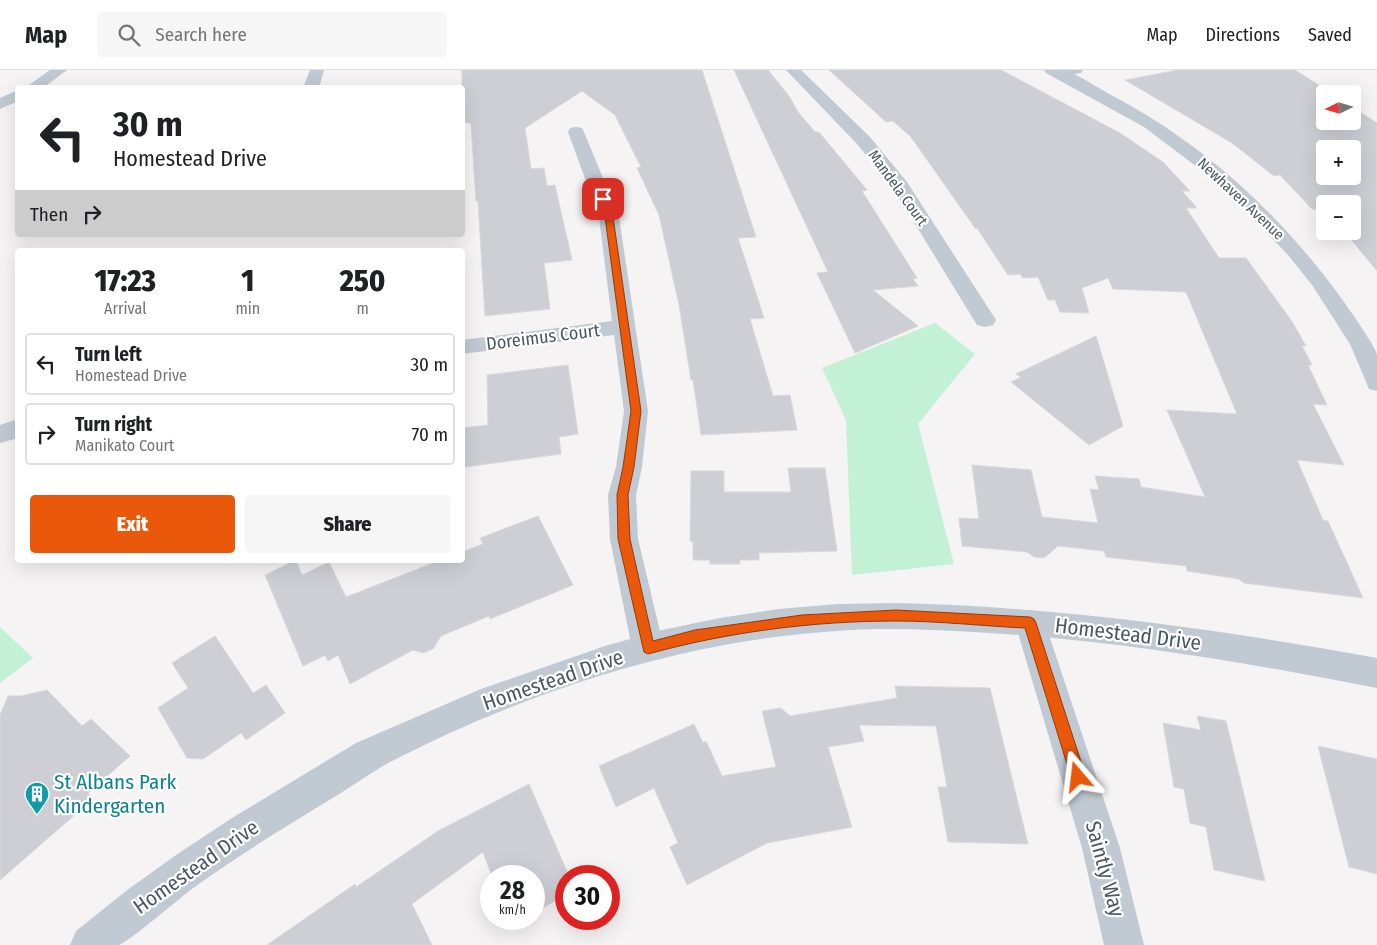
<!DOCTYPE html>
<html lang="en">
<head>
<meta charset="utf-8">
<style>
	:root { --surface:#fff; --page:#f6f6f6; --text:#202124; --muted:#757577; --line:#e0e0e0; --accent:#ea580c }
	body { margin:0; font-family:"Fira Sans Condensed",sans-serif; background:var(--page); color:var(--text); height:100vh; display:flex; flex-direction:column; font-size:19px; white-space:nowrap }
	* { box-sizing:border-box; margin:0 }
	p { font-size:16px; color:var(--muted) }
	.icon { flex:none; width:28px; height:28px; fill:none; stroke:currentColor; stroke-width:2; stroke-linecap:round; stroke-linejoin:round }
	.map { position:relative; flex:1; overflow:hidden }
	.side { position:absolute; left:15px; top:178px; width:450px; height:315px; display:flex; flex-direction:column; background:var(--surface); border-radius:5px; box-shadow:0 5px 20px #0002 }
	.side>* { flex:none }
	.hud { position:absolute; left:15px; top:15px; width:450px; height:152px; border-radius:5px; box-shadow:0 5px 20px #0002; background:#fff; color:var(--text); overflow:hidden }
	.needle { width:32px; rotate:265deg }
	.buttons { position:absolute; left:1316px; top:15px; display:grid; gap:10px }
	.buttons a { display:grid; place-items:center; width:45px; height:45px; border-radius:5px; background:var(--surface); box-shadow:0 5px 20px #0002; font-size:25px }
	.speed { position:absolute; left:480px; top:795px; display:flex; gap:10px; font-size:25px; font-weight:700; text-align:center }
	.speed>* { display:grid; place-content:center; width:65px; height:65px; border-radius:50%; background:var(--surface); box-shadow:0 5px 20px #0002; line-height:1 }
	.speed small { font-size:12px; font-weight:400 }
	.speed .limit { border:8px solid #d22; background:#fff; color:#111 }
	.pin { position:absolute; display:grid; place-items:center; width:42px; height:42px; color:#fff; margin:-21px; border-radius:10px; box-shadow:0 2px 8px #0006 }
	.me { position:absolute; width:55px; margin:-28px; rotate:343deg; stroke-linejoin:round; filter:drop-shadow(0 0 4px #0008) }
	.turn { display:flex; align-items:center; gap:18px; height:105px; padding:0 15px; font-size:22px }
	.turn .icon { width:65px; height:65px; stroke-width:2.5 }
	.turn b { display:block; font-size:35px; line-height:42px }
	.then { display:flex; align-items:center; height:48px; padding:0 15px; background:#0003; gap:10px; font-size:19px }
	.eta { display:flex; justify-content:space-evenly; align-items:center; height:85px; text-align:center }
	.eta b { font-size:30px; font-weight:800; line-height:35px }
	.action { display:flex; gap:10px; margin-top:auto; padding:10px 15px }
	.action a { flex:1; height:58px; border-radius:5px; background:var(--accent); color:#fff; font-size:20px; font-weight:800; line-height:58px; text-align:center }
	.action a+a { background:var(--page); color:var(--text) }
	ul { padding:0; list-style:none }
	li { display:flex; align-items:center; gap:15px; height:62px; margin:0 10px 8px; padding:0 5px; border:2px solid var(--line); border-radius:5px }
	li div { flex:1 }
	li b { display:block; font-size:19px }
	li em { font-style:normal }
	header { display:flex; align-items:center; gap:30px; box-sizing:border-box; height:70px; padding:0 25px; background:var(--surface); border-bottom:1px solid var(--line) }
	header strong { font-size:24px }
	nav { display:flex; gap:28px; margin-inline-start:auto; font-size:18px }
	.search { width:350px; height:45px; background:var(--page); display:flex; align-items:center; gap:12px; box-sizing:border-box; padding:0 18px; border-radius:5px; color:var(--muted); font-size:19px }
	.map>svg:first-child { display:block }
	.green { fill:#c3f1d5 }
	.building { fill:#cdcfd5; stroke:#d7d9de; fill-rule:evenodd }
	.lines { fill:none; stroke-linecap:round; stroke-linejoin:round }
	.minor { fill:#c1cad2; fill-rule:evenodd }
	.tertiary { fill:#c1cad2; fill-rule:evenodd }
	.route { fill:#ea580c; stroke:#983908 }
	.labels { text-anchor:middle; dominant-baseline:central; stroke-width:4.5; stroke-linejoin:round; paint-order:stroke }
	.far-street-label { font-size:15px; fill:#4a5661; stroke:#fff }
	.street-label { font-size:18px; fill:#4a5661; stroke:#fff }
	.near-street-label { font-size:21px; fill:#4a5661; stroke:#fff }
	.near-culture-label { font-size:21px; fill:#0d838f; stroke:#fff; text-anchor:start }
</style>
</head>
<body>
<header>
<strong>Map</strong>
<div class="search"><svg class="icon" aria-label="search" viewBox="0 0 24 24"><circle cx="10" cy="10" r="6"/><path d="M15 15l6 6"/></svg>Search here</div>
<nav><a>Map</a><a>Directions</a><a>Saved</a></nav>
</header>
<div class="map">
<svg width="1377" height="875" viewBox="0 0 1377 875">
	<rect width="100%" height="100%" fill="#f5f3f3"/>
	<g class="green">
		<polygon points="935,253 975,284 918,354 954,494 852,505 846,350 822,298"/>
		<polygon points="0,557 33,588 0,613"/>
	</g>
	<g class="building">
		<polygon points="462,0 702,0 756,167 738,168 764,248 750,249 773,326 790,325 797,360 701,365 693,310 691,310 679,235 659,145 637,98 641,97 615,45 582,21 525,58 531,99 544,98 547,116 555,115 572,190 544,193 550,239 485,246 478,131 476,131 471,54 462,51"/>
		<polygon points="734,0 768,0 789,26 798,42 815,62 819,62 867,120 862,121 917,208 913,209 918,216 873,220 918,256 855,283 817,203 828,202"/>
		<polygon points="829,0 1001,0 1120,63 1163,92 1190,121 1182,121 1197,138 1186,138 1219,188 1246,188 1291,250 1306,276 1302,276 1312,295 1308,295 1327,335 1313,334 1344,395 1297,390 1323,450 1328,451 1363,528 1244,513 1239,509 1187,501 1186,496 1106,487 1104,481 1058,476 1044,488 1034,487 1027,482 962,476 959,448 979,449 972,395 1031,400 1042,447 1098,453 1090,419 1099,420 1095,406 1139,409 1141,417 1205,427 1167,340 1237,344 1186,222 1113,219 1108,208 1082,218 1089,243 1060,242 1055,230 1048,230 1038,207 1023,208 1020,204 1008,205 977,158 975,158 911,67 893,51 886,52"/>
		<path d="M1178 0H1295L1333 24H1325V51H1352V37L1377 53V201L1344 161H1352V134H1325V140L1312 139 1280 105 1274 106 1232 73 1125 10ZM1325 79H1352V106H1325Z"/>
		<polygon points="1096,266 1123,356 1089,375 1011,312 1021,307 1016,304"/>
		<polygon points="568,295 578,364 559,367 561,384 465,397 463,358 488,355 487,305"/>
		<polygon points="788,398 825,398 837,481 759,483 759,490 740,490 740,494 710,494 710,490 693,490 693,472 690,471 691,401 724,401 724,422 791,422"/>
		<polygon points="538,446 573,515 490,549 489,546 441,566 433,579 423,583 413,580 350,614 338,585 328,591 325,585 303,596 265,505 296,490 302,505 329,492 346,527 441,490 462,490 462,482 483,474 480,468"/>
		<polygon points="215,566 253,623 266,615 285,643 246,670 241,663 203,689 187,688 158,638 188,618 172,593"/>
		<polygon points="895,616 990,618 1028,774 948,772 938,717 947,717 936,656 859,655 864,671 828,677 852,757 767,773 687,815 670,777 678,773 654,718 616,737 599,696 694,654 703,673 706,671 722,706 776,697 762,641 781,638 790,646 897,628"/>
		<polygon points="47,620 82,656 91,649 130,686 88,723 93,729 0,810 0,645 8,626 21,626"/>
		<polygon points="1197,646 1226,651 1265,811 1214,800 1206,757 1190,753 1184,719 1174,717 1163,653 1201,660"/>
		<polygon points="1318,676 1377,689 1377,804 1349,797"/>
		<polygon points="529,714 569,806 566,806 566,827 562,827 534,843 534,806 492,806 483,782 412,834 432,875 267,875 355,814 356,817 438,761"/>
	</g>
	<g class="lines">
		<g class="minor">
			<polygon points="50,0 67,0 43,18 25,18"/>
			<polygon points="310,0 324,0 319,18 303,18"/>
			<polygon points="786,0 801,0 870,67 907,112 996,250 993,255 985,257 977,255 893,118 858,75"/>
			<polygon points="1053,0 1083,0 1081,3 1058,7 1053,6 1051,3"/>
			<polygon points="18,20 18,31 0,39 0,28"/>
			<polygon points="576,57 582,58 584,62 619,147 648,341 642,397 636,425 638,469 664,578 659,588 648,592 637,588 632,578 610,469 608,425 616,397 624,341 614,265 462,284 462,270 612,251 599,147 568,62 570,58"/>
			<polygon points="18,349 18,368 0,373 0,355"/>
			<polygon points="1030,540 1041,543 1045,553 1120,778 1144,875 1104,875 1082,778 1015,553 1019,543"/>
		</g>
		<g class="tertiary">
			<path d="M1044 0C1049 0 1057 0 1063 0 1076 3 1100 19 1113 26 1221 83 1308 171 1372 274L1377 284V321L1369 319 1350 274 1312 215 1288 185 1234 129 1205 103 1144 57 1046 3Z"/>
			<path d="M898 533C1060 537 1218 559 1377 588V618C1249 593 1120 571 990 563 939 560 887 557 836 561 682 571 528 621 390 692 370 703 351 717 331 729 285 757 239 785 196 816 183 825 128 873 119 875 104 875 85 875 70 875L76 861 126 821 176 785 232 748 356 673 481 619 605 576 662 560 720 548 779 539 838 534Z"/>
		</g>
	</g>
	<path class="route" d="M603 126 607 129 613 147 641 341 634 397 628 425 630 469 653 571 695 560 802 545 896 540 1030 547 1034 549 1036 553 1086 707 1083 712 1078 714 1073 712 1071 707 1025 558C982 556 939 551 896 551 813 551 728 562 648 584L644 582 618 469 617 425 623 397 631 341 605 147 599 129Z"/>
	<defs>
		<symbol id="building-pin" viewBox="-11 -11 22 30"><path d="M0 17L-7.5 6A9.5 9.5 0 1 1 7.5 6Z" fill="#0f9aa8" stroke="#fff"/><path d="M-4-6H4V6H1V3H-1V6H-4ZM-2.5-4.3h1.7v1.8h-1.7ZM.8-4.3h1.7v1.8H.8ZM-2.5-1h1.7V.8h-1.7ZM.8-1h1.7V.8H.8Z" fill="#fff"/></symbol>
	</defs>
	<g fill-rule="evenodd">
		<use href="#building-pin" x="23" y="710" width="28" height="38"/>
	</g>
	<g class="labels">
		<g class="far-street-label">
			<text transform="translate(898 118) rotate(54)">Mandela Court</text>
			<text transform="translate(1241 129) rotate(43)">Newhaven Avenue</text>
		</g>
		<g class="street-label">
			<text transform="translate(543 267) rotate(-7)">Doreimus Court</text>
		</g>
		<g class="near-street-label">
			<text transform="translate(1128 564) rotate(7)">Homestead Drive</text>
			<text transform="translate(553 610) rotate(-19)">Homestead Drive</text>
			<text transform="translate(196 797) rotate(-35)">Homestead Drive</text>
			<text transform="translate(1105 799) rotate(75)">Saintly Way</text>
		</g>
		<g class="near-culture-label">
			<text x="54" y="712">St Albans Park<tspan x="54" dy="24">Kindergarten</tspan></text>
		</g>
	</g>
</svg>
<div class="buttons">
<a><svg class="needle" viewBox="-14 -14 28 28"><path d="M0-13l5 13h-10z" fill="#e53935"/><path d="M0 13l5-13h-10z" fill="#757577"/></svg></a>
<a>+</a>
<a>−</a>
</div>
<div class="speed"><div>28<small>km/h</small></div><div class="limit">30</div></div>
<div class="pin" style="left:603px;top:129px;background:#d93025"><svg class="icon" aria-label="arrive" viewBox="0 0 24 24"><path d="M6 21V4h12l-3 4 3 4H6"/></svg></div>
<svg class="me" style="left:1078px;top:707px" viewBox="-20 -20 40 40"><path d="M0-17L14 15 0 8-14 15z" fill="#ea580c" stroke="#fff" stroke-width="4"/></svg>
<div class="hud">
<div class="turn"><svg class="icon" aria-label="left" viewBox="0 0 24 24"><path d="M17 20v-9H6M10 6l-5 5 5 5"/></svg><div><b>30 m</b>Homestead Drive</div></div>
<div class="then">Then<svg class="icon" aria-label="right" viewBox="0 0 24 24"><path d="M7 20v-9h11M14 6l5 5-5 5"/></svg></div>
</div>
<section class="side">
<div class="eta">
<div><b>17:23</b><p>Arrival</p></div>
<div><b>1</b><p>min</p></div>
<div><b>250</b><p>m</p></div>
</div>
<ul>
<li><svg class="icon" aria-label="left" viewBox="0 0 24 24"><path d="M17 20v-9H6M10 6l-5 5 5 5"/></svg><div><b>Turn left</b><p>Homestead Drive</p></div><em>30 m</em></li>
<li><svg class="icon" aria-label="right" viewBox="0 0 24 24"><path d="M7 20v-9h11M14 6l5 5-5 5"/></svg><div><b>Turn right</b><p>Manikato Court</p></div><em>70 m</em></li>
</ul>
<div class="action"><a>Exit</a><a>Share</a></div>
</section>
</div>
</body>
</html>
